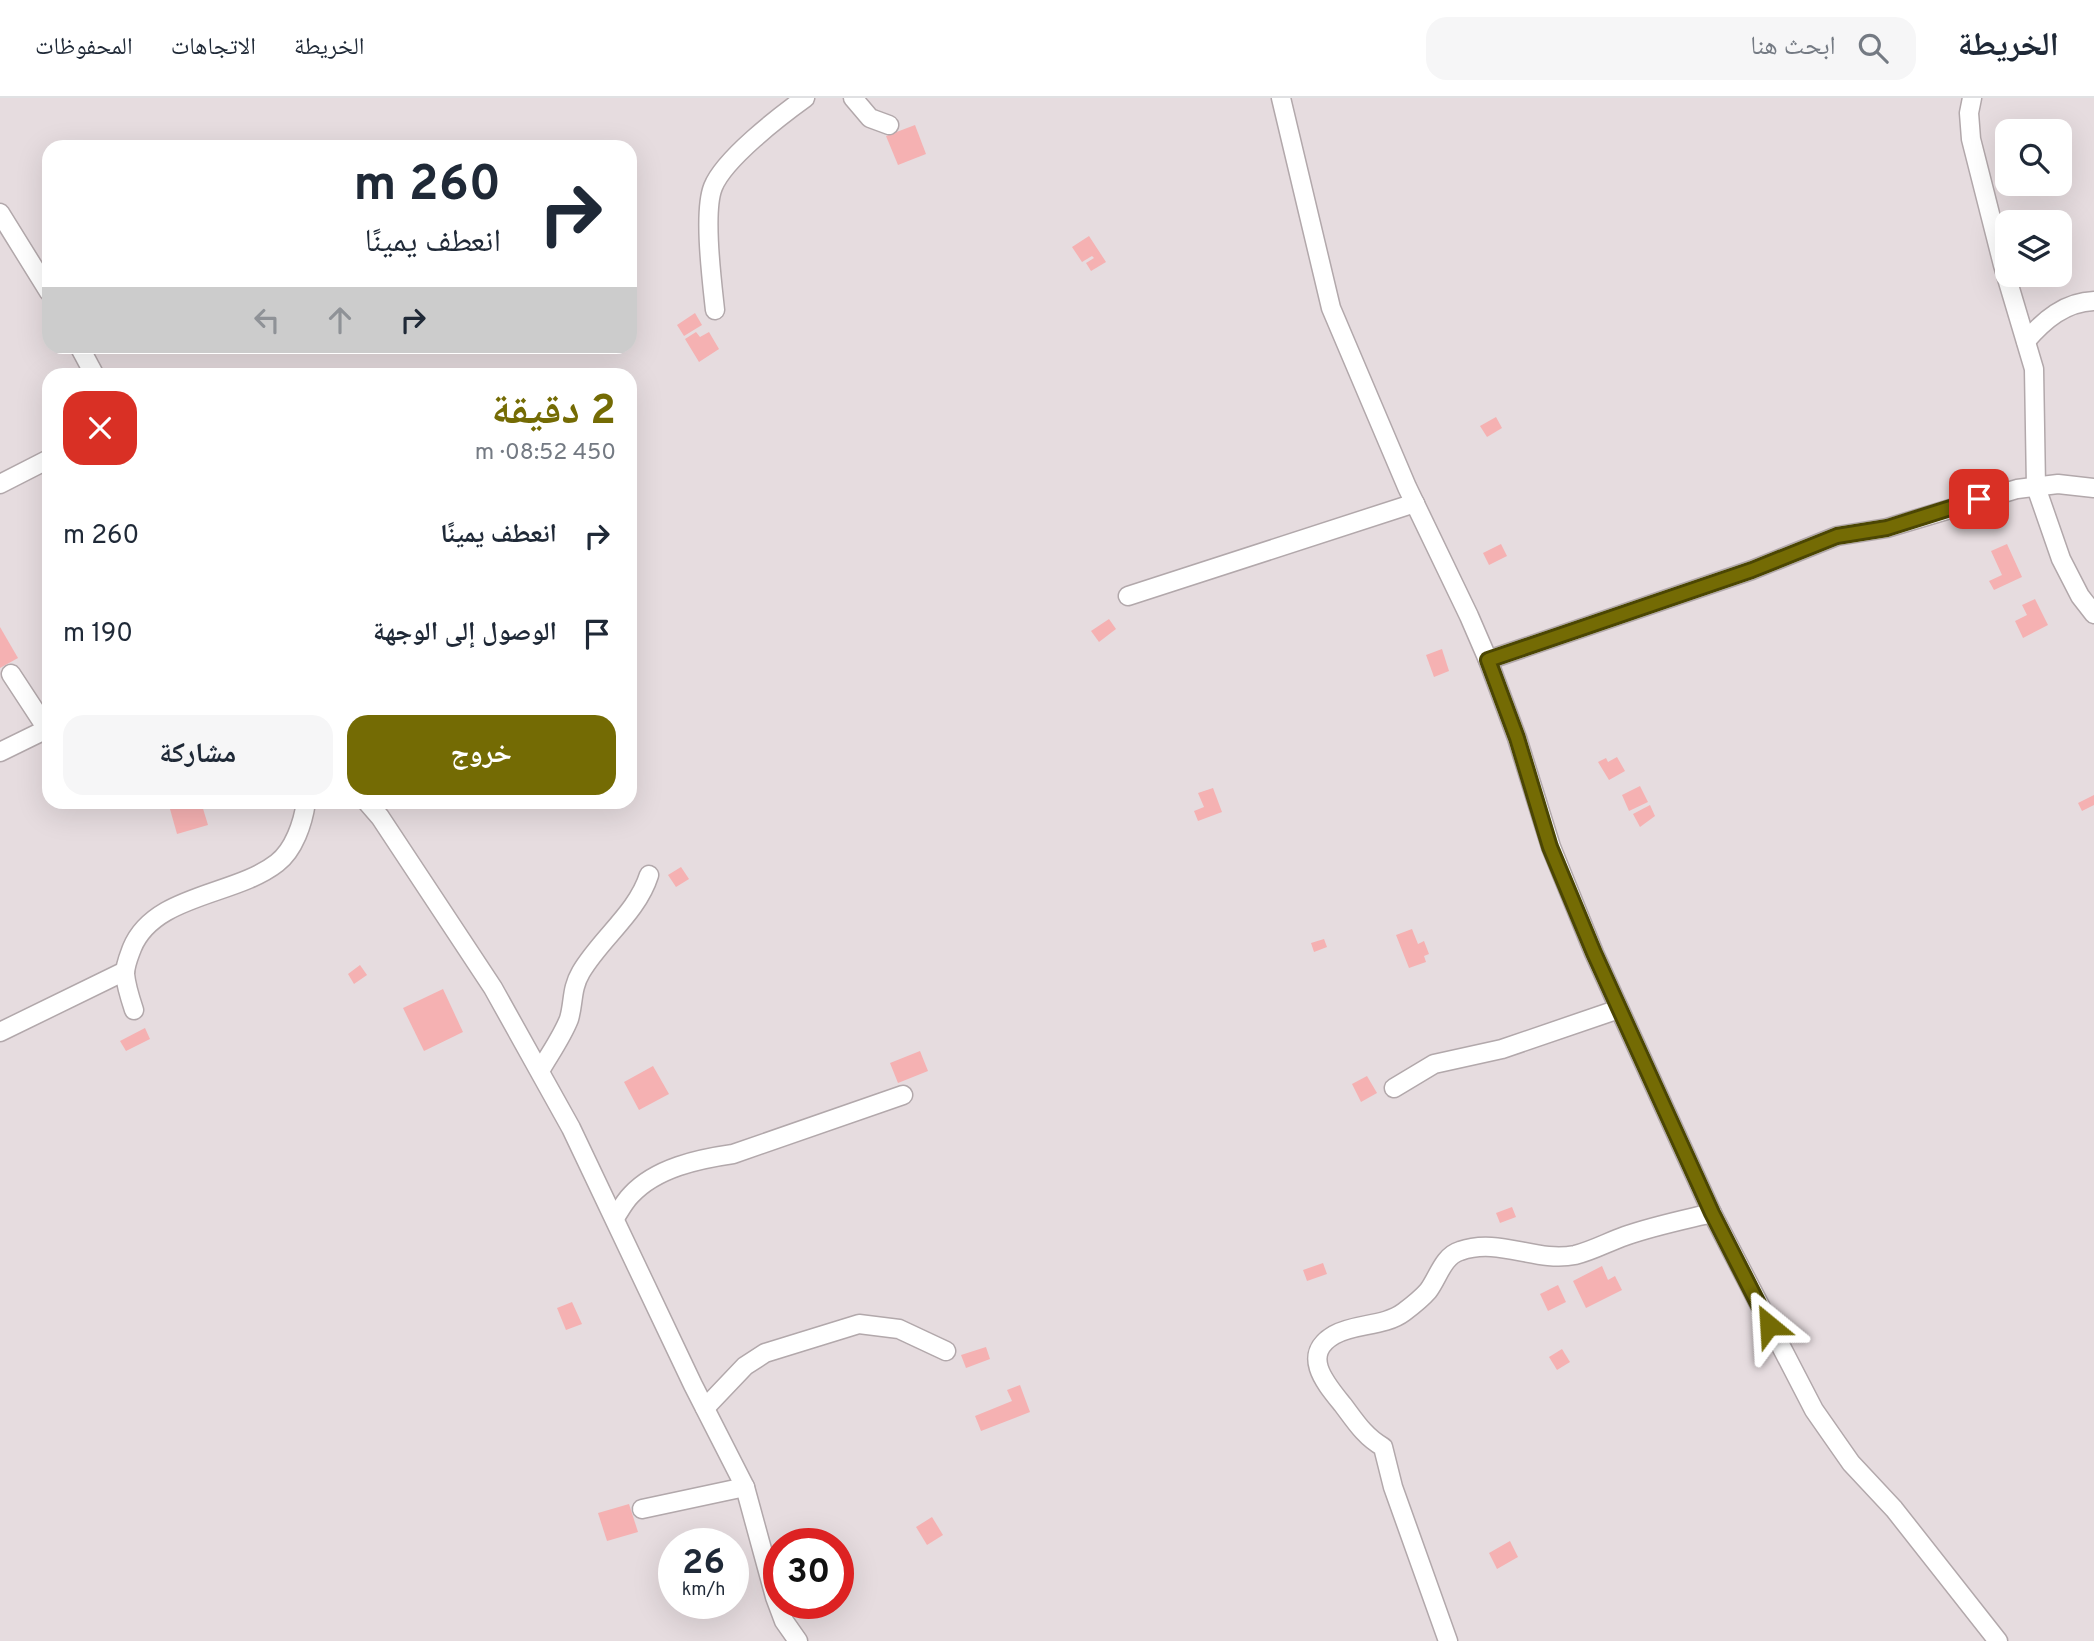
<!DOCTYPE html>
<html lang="ar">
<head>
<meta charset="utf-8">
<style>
	:root { --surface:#fff; --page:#f6f6f7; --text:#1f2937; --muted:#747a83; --line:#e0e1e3; --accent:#746b04 }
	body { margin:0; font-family:Overpass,"Noto Naskh Arabic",sans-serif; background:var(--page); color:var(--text); direction:rtl; height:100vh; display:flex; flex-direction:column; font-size:26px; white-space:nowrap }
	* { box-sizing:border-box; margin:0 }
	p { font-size:23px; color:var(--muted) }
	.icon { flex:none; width:38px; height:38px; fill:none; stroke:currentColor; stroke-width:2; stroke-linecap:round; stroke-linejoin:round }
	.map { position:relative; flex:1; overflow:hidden; direction:ltr }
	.sheet { position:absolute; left:42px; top:270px; width:595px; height:441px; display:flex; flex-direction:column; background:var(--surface); border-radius:21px; box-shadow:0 7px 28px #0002; direction:rtl }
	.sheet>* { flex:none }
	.top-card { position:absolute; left:42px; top:42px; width:595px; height:214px; border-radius:21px; box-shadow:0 7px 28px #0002; direction:rtl; background:#fff; color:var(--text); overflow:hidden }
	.fabs { position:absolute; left:1995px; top:21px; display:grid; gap:14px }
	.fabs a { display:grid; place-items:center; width:77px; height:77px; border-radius:14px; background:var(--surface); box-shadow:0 7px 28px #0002; font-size:35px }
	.speed { position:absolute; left:658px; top:1430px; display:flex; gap:14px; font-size:35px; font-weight:700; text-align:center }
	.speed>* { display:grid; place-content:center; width:91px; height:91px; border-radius:50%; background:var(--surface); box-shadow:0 7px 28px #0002; line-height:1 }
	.speed small { font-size:18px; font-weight:400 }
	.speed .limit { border:10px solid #d22; background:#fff; color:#111 }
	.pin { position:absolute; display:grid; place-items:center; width:60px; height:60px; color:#fff; margin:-30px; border-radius:14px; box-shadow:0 4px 10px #0006 }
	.me { position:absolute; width:77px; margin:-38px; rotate:333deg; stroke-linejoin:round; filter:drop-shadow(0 0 5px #0008) }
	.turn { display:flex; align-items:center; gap:24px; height:147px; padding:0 21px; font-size:32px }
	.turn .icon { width:91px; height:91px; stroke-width:2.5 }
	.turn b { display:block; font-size:49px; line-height:60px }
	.lanes { display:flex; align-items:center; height:66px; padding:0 21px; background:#0003; justify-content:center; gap:35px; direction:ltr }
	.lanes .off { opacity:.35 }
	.round { display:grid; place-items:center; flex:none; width:74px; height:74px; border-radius:21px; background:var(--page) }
	.summary { display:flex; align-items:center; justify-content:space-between; height:119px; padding:0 21px }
	h1 { font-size:42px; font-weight:700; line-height:52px; color:var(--accent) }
	.action { display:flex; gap:14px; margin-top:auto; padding:14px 21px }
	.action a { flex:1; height:80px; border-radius:21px; background:var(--accent); color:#fff; font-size:28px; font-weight:700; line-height:80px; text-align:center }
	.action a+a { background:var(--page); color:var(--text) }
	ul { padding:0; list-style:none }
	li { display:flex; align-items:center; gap:21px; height:98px; padding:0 21px }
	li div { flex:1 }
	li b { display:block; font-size:26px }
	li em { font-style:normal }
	header { display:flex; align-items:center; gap:42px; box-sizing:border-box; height:98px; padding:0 35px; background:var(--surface); border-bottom:2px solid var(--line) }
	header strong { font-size:33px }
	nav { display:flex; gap:38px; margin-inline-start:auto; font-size:24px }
	.search { width:490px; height:63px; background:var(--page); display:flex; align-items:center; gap:18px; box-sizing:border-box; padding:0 24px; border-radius:21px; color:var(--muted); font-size:26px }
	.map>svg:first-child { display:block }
	.building { fill:#f5b1b2 }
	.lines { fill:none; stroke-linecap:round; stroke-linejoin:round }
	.minor-casing { stroke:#b2a8ab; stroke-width:21 }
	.minor { stroke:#fff; stroke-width:18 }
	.route-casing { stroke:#4b4603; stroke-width:18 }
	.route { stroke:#746b04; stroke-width:12 }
</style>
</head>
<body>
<header>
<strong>الخريطة</strong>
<div class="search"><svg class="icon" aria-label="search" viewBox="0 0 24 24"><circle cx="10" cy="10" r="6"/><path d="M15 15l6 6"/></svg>ابحث هنا</div>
<nav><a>الخريطة</a><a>الاتجاهات</a><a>المحفوظات</a></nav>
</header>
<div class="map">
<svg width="2094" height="1543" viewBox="0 0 2094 1543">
	<rect width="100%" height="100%" fill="#e6dcdf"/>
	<g class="building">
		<polygon points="915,27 926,56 898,67 886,38"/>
		<polygon points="1089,138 1106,164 1091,173 1086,165 1094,160 1092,158 1082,164 1072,149"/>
		<polygon points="695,215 702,227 684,238 677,227"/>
		<polygon points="696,234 700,239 709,234 719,251 699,264 685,241"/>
		<polygon points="1496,319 1502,330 1487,339 1480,328"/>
		<polygon points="1501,446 1507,458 1489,467 1483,455"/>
		<polygon points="2007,446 2022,479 1994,492 1989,483 2002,477 1991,453"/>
		<polygon points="2035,501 2048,527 2023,540 2015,523 2027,517 2022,507"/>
		<polygon points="1109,521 1116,531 1099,544 1091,533"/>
		<polygon points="0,529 18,560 0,570"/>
		<polygon points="1442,551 1449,573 1434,579 1426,557"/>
		<polygon points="1617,659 1625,673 1609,682 1598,664 1606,660 1608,664"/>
		<polygon points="1640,688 1648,704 1629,713 1622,697"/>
		<polygon points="1213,690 1222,714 1198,723 1194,713 1204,709 1198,695"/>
		<polygon points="2094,697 2094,707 2082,713 2078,705"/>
		<polygon points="168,704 201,704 208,727 177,736"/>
		<polygon points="1650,707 1655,718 1640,729 1633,716"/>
		<polygon points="681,769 689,781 676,789 668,777"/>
		<polygon points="1412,831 1418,846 1424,843 1429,856 1424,858 1426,864 1409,870 1396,837"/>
		<polygon points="1324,841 1327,849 1314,854 1311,845"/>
		<polygon points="360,867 367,877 354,886 348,876"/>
		<polygon points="443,891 463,934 424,953 403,910"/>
		<polygon points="145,930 150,941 126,953 120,943"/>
		<polygon points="920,953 928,973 898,985 890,965"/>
		<polygon points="653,968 669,996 639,1012 624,984"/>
		<polygon points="1367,978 1377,995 1361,1004 1352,986"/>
		<polygon points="1512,1109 1516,1119 1500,1125 1496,1115"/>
		<polygon points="1323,1165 1327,1176 1307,1183 1303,1172"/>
		<polygon points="1602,1168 1608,1182 1615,1178 1622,1192 1586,1210 1573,1183"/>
		<polygon points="1558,1187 1566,1204 1548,1213 1540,1196"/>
		<polygon points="572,1204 582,1226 566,1232 557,1210"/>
		<polygon points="986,1249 990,1261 966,1270 961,1257"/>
		<polygon points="1562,1251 1570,1264 1557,1272 1549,1259"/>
		<polygon points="1020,1287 1030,1314 981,1333 975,1318 1012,1303 1007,1292"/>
		<polygon points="629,1406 638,1434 607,1443 598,1415"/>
		<polygon points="932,1419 943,1437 927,1447 916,1429"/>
		<polygon points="1510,1443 1518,1459 1497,1471 1489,1455"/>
	</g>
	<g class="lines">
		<defs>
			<g id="minor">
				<polyline points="853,0 870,20 889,27"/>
				<polyline points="1281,0 1331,210 1407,389 1469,518 1488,562 1517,640 1551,749 1594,855 1712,1115 1814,1312 1851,1365 1894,1411 1998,1543"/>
				<polyline points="1972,0 1969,15 1971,41 2003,167 2034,271 2036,389 2061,461 2080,498 2094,516"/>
				<polyline points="0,115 49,194"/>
				<path d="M715 212C712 184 703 114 713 89 724 61 780 18 805 0"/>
				<path d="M2026 243C2044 222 2065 204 2094 203"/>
				<polyline points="79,248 94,276"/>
				<polyline points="0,386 49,361"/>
				<polyline points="1128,498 1415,405"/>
				<polyline points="1488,562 1752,472 1837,438 1887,430 2017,391 2058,386 2094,390"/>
				<polyline points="11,576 47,631"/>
				<polyline points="0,654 49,630"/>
				<polyline points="367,704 380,719 493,890 571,1030 693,1287 745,1389 775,1499 784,1523 798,1543"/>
				<path d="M134 912C130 900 126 888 125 876 125 867 129 858 132 850 154 796 235 798 277 765 294 752 303 725 306 704"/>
				<polyline points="0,934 125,873"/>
				<path d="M540 973C549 957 562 939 569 921 574 904 571 891 581 874 601 840 637 815 649 777"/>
				<polyline points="1394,990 1434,966 1502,951 1619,911"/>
				<path d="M615 1120C620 1112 625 1103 631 1097 656 1070 698 1061 733 1056L903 997"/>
				<polyline points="705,1310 745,1268 765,1255 859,1226 899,1231 946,1253"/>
				<polyline points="642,1411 745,1389"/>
				<path d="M1448 1543 1393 1389 1383 1349C1365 1339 1355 1323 1343 1307 1326 1286 1300 1257 1334 1237 1355 1225 1384 1229 1404 1214 1412 1208 1421 1201 1428 1193 1438 1180 1443 1158 1460 1153 1499 1139 1536 1165 1575 1157 1592 1153 1608 1144 1625 1138 1653 1128 1683 1122 1712 1115"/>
			</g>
		</defs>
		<use href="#minor" class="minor-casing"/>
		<use href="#minor" class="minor"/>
	</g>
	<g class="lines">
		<defs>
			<polyline id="route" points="1769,1227 1712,1115 1594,855 1550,749 1517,640 1488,562 1752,472 1837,438 1887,430 1979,401"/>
		</defs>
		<use href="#route" class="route-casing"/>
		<use href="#route" class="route"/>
	</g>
</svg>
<div class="fabs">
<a><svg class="icon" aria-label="search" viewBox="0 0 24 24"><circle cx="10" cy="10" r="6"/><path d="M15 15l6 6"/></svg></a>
<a><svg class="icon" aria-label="layers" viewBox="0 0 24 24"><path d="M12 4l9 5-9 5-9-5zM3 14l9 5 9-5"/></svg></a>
</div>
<div class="speed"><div>26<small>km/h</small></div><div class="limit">30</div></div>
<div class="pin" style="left:1979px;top:401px;background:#d93025"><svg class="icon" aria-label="arrive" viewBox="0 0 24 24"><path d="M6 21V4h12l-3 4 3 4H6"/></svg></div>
<svg class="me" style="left:1769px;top:1227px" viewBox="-20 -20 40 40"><path d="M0-17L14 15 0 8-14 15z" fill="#746b04" stroke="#fff" stroke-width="4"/></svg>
<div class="top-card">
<div class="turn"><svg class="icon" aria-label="right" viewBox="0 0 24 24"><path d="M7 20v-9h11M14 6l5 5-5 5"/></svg><div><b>260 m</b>انعطف يمينًا</div></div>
<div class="lanes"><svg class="icon off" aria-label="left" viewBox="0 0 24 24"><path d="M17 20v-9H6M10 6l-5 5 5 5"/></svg><svg class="icon off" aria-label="ahead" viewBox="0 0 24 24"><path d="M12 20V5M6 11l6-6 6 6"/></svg><svg class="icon" aria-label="right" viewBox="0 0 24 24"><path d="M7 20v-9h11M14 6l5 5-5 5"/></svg></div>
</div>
<section class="sheet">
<div class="summary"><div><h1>2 دقيقة</h1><p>450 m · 08:52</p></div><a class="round" style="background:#d93025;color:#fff"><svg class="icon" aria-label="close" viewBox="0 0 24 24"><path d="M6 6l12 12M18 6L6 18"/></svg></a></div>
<ul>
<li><svg class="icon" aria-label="right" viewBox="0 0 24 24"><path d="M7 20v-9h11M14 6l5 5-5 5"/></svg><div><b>انعطف يمينًا</b></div><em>260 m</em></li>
<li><svg class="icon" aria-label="arrive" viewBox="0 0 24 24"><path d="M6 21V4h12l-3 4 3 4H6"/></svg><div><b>الوصول إلى الوجهة</b></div><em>190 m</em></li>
</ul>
<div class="action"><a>خروج</a><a>مشاركة</a></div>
</section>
</div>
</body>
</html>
